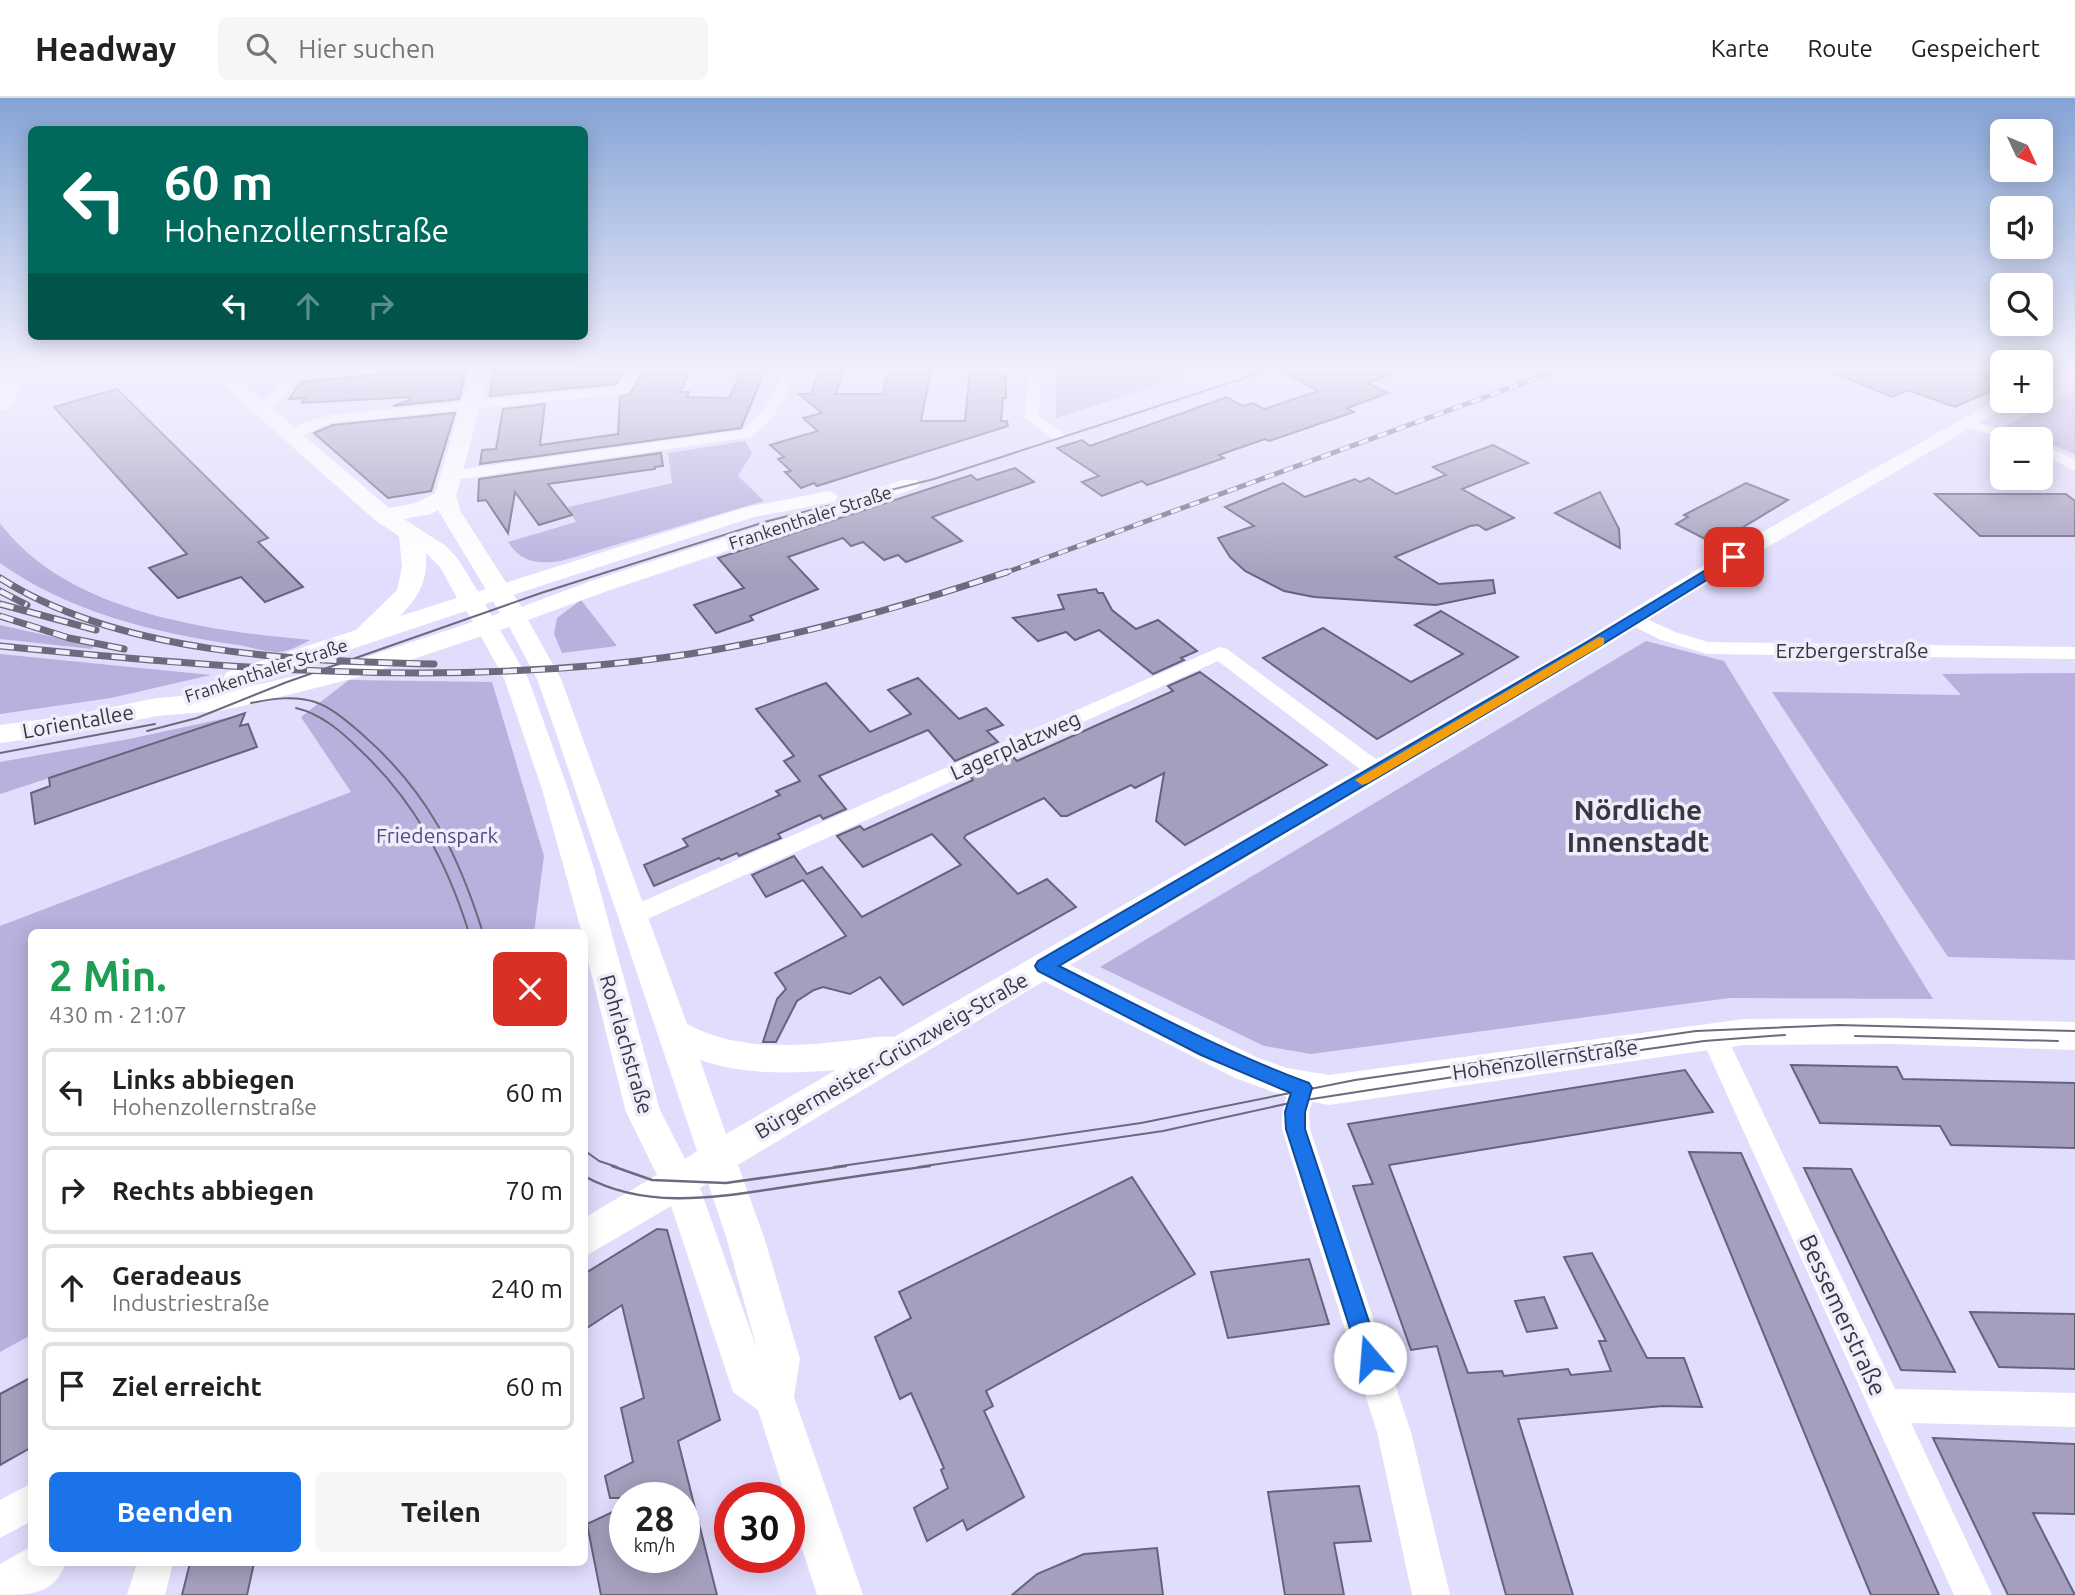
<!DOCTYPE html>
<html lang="de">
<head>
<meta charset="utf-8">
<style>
	:root { --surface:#fff; --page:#f6f6f6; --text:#222; --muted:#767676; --line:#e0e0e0; --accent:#1a73e8 }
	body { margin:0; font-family:Ubuntu,sans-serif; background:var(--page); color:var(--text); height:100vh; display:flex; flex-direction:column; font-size:26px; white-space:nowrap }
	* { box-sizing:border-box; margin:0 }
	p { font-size:23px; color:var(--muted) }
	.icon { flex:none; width:38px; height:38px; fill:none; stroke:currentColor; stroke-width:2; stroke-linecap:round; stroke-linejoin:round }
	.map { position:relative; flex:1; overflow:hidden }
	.details { position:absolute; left:28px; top:831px; width:560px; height:637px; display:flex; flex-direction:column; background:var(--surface); border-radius:10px; box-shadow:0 4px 18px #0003 }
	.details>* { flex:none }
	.top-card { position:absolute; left:28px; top:28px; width:560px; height:214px; border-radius:10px; box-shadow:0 4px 18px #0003; background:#00695c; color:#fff; overflow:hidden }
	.needle { width:46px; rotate:134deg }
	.controls { position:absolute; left:1990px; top:21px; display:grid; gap:14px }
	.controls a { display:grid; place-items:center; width:63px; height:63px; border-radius:10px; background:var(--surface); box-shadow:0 4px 18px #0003; font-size:35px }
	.speed { position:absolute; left:609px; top:1384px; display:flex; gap:14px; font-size:35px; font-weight:700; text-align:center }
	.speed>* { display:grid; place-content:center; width:91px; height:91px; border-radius:50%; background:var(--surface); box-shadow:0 4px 18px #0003; line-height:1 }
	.speed small { font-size:18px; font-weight:400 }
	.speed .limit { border:10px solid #d22; background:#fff; color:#111 }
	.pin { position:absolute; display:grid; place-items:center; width:60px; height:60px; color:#fff; margin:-30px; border-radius:14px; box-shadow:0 4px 10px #0006 }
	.me { position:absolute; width:77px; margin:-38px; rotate:342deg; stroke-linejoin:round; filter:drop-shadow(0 0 5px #0008) }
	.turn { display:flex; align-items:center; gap:24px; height:147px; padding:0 21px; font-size:32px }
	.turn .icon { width:91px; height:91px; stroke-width:2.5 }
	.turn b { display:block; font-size:49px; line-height:60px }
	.lanes { display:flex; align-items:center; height:66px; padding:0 21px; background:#0003; justify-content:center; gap:35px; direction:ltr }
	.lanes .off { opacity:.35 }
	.round { display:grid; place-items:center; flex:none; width:74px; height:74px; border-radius:10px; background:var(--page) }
	.overview { display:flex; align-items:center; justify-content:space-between; height:119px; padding:0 21px }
	h1 { font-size:42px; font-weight:600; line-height:52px; color:#1e9e55 }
	.button { display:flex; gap:14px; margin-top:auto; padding:14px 21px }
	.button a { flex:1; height:80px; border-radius:10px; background:var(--accent); color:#fff; font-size:28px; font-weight:600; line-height:80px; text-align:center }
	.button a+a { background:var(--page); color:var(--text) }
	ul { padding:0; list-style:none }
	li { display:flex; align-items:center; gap:21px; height:88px; margin:0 14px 10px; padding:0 7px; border:4px solid var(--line); border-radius:10px }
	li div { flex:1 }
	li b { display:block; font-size:26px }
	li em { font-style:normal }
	header { display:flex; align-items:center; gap:42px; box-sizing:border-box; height:98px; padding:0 35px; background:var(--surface); border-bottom:2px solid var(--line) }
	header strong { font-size:33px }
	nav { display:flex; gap:38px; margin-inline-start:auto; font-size:24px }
	.search { width:490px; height:63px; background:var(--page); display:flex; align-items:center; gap:18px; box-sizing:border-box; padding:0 24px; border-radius:10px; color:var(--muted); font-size:26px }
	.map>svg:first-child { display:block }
	.green { fill:#b8b1de }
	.building { fill:#a39fbc; stroke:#66637e; stroke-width:2 }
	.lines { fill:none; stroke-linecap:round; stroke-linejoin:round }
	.minor { fill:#fff; fill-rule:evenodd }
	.tertiary { fill:#fff; fill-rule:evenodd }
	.secondary { fill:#fff; fill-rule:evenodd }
	.trunk { fill:#fff; fill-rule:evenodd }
	.tram-far1 { stroke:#6d6a7d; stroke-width:2 }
	.tram { stroke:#6d6a7d; stroke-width:2.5 }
	.rail-far1-casing { stroke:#6d6a7d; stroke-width:5 }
	.rail-casing { stroke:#6d6a7d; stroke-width:7 }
	.rail-far1 { stroke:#efedfa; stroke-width:3.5; stroke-dasharray:10; stroke-linecap:butt }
	.rail { stroke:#efedfa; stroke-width:4.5; stroke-dasharray:14; stroke-linecap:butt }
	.route { fill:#1a73e8; stroke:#114b97; stroke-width:2 }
	.slow { fill:#f59e0b }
	.labels { text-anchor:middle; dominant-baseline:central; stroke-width:7; stroke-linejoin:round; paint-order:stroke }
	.far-street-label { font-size:18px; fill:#383643; stroke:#efedfa }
	.street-label { font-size:21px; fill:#383643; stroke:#efedfa }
	.park-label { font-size:21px; fill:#554886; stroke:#efedfa }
	.near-street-label { font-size:24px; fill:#383643; stroke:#efedfa }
	.district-label { font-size:28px; font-weight:bold; fill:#383643; stroke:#efedfa }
</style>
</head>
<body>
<header>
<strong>Headway</strong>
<div class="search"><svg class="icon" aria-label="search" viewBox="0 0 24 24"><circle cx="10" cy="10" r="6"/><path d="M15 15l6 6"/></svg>Hier suchen</div>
<nav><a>Karte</a><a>Route</a><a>Gespeichert</a></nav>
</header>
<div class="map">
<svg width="2075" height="1497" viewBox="0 0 2075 1497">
	<rect width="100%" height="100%" fill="#e1ddfd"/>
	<g class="green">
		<polygon points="1056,272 1205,272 1056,320"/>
		<polygon points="2075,292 2075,356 2005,328"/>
		<path d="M745 343 752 355 738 378 764 403 561 463C537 466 522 465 508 444L576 424 568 409 672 385 668 355Z"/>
		<path d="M0 425C66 514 208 533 311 542 302 546 290 553 280 554 267 555 251 549 238 547 155 535 68 514 0 465Z"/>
		<polygon points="581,502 617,548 562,555 554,536 557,520"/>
		<polygon points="0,527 94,548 92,551 0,541"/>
		<polygon points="1646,543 1724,563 1933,901 1729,900 1311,956 1264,948 1100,869"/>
		<polygon points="0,556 211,577 111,600 0,616"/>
		<polygon points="2075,575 2075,862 1948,859 1772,594 1961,597 1942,576"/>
		<polygon points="349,582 492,584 544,758 534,835 32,835 31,1237 0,1254 0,828 351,694 301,619"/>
		<polygon points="245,616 0,696 0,664 129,641"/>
	</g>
	<g class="building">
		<polygon points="466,272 459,301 393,308 410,302 410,299 302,305 305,300 289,301 301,284 379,276"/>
		<polygon points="494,272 625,272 616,286 490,298"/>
		<polygon points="644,272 690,272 680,294 689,294 687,299 729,300 742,272 765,272 741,330 480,366 482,352 496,351 503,311 545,306 540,347 618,336 620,299 630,296"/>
		<polygon points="819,272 843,272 836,296 883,296 888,272 931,272 921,323 965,323 970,272 999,272 999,278 1006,278 1006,300 1003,300 1001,323 1007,323 1008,328 817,388 814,385 801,390 785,374 791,373 778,361 784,359 770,347 818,333 803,320 822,315 799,296 811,296"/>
		<polygon points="1281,272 1392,272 1393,276 1367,285 1388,295 1347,310 1354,314 1269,343 1265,341 1219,357 1224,360 1147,387 1142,383 1102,398 1082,384 1099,378 1057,350 1082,342 1090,348 1227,299 1243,308 1253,305 1264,311 1318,293"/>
		<polygon points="1827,272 2002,272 2002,288 1955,309 1908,292 1892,299"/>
		<polygon points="117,291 268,440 258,444 303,489 265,504 241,479 178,500 149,470 187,456 54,309"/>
		<polygon points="455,315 431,393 388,400 314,335 333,327"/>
		<polygon points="1493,347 1528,365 1462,391 1514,420 1486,432 1478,427 1470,428 1395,459 1439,486 1493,482 1495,495 1436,507 1314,499 1284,493 1245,473 1230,459 1218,440 1254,428 1225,409 1283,385 1305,399 1355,381 1360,384 1369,380 1396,396 1446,377 1433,369"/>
		<polygon points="661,355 663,368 655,369 655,371 548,386 572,417 539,427 515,394 508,435 486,402 478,403 479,381"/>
		<polygon points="1015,370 1034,384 932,419 962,443 906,464 898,457 884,462 863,444 851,448 843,440 788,459 818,491 750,518 753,522 716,535 694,507 744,490 718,460 971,377 977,382"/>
		<polygon points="1746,385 1788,402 1730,437 1724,434 1709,443 1676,426 1688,419 1684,417"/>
		<polygon points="1600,394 1619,431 1620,450 1555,415"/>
		<polygon points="1935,396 2066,396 2075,403 2075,438 1980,438"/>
		<polygon points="1096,491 1098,495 1103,495 1112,512 1136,531 1158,522 1197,553 1181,560 1184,562 1153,576 1099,532 1075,542 1066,534 1038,543 1013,520 1064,511 1058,497"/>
		<polygon points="1441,513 1518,559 1377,641 1263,560 1323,530 1411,584 1463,556 1415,527"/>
		<polygon points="1200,574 1327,667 1185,747 1156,723 1164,675 1135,690 1131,687 1067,718 1061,718 1044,700 966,737 964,740 1018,796 1047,781 1076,809 903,907 880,879 850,896 823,889 814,892 797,903 776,944 763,944 777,901 786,891 775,875 846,838 803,782 766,799 752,777 794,758 807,776 822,769 862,819 961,767 932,736 863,769 837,738 860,728 864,732 973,682 970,678 1013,659 1017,663 1173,593 1168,588"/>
		<polygon points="918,580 959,621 986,610 1003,627 987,633 998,644 955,663 928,632 819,678 846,711 823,721 820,717 778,736 781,740 739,758 737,755 721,762 719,760 654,788 644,767 688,748 683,741 780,697 776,693 800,683 784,663 794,658 756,611 826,585 870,634 911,616 888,592"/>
		<polygon points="245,615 240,628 248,626 257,649 35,726 31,695 50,688 49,680"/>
		<polygon points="1791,967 1897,969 1903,981 2075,985 2075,1050 1951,1047 1940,1028 1820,1025"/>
		<polygon points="1685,972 1713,1014 1389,1067 1468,1275 1502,1273 1504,1278 1568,1271 1571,1277 1611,1273 1599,1243 1606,1243 1564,1159 1592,1155 1647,1260 1684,1260 1702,1309 1663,1308 1518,1321 1573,1497 1506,1497 1437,1248 1411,1252 1353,1088 1373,1086 1348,1026"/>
		<polygon points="1689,1054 1741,1055 1939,1497 1871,1497"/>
		<polygon points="1804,1070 1851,1071 1955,1274 1901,1272"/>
		<polygon points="1132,1079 1195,1176 986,1293 993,1308 984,1313 1024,1399 967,1432 963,1422 927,1443 914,1410 948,1390 941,1372 944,1370 911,1295 900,1301 875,1239 911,1220 899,1194"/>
		<polygon points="657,1131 667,1132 720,1322 678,1343 717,1497 601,1497 587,1426 625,1408 625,1460 684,1460 684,1400 610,1400 605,1378 633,1364 621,1310 644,1300 622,1207 584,1232 584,1176"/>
		<polygon points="1309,1161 1329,1226 1228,1240 1211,1174"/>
		<polygon points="1544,1199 1557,1230 1527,1234 1515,1203"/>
		<polygon points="1970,1214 2075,1216 2075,1271 1999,1269"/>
		<polygon points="32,1279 32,1349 0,1367 0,1296"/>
		<polygon points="1933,1340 2075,1346 2075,1416 2033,1415 2075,1497 2008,1497"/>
		<polygon points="1359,1388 1371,1443 1334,1445 1344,1497 1285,1497 1268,1394"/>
		<polygon points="1157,1450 1163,1497 1012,1497 1037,1476 1084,1456"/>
		<polygon points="190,1465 254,1465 247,1497 182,1497"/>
	</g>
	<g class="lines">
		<g class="minor">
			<polygon points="288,272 301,273 381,272 374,276 295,282 269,317 264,318 257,314 280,283 228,287 221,283 228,279"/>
			<path d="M628 272H642L628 295 623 296 331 325C319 329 296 343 287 341L285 338 301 325 330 317 618 288Z"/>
			<polygon points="786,272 800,272 773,320 751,339 449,383 441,378 449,373 742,332 763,314"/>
			<polygon points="1028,272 1042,272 1039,318 1063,335 1065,338 1063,341 1053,341 1025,320"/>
			<polygon points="1965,321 2028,338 2030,341 2007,341 1960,328 1958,325"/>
			<polygon points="2040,344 2075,362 2075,373 2040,355"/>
			<polygon points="1634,515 1675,534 1708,544 2075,549 2075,561 1707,556 1661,542 1627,525 1625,521 1627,517"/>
			<polygon points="1220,549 1227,551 1385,668 1388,673 1385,678 1377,680 1369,678 1218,563 641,824 632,827 623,824 620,818 623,812"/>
			<polygon points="1713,926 1722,929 1895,1291 2075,1295 2075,1329 1911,1325 1992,1497 1954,1497 1700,937 1704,929"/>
			<path d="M1303 979 1313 983 1317 991 1309 1014 1310 1031 1411 1334 1450 1497H1412L1377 1334 1282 1031C1281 1013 1285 999 1293 983Z"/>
			<polygon points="32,1385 32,1423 0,1440 0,1402"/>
			<polygon points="137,1465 173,1465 165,1497 127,1497"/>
		</g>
		<g class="tertiary">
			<polygon points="2054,272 2075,274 2040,291 2040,279"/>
			<path d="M2001 299 2002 303H2016L1727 473 1598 553 1070 867 1258 960 1287 970 1329 977 1744 921 1893 920 2075 924V952L1893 946 1744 947 1329 1007 1287 999 1235 980 1044 883 738 1067 765 1142 800 1261 794 1299 863 1497H817L789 1410V1400H786L758 1312 733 1294 671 1108 584 1159V1120L657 1077 626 1014 584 847V835H582L542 691 504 580 461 503 464 498 743 410 828 393 835 395 838 399 835 403 828 405 754 419 485 506 528 580 568 691 593 767 660 1012 685 1061 697 1053 554 629 537 581 504 519 507 514 594 482 903 382H917L920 386 917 390 610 492 528 522 561 581 687 926C735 952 792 949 845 943 861 942 878 937 894 939L1582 543 1711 463ZM700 962C744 977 790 976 836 972L726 1036ZM708 1085 727 1142 757 1251 700 1090Z"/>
			<path d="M32 1448V1465H66C54 1497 30 1497 0 1497V1466Z"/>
		</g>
		<path class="secondary" d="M206 272H227L389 410 416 405 435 395 471 272H490L456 398 461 414 528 519 524 524 359 579 256 605 218 613 157 618 68 636 0 645V627L68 618 157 600 218 595 256 587 342 567 500 515 438 412 431 416 404 421 446 448 458 461 484 503 481 508 247 586 237 588 227 586 223 580 227 574 356 532 397 492 402 469 399 438 376 423ZM426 455 440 469 457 500 400 518C419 499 428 482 426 455Z"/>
		<polygon class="trunk" points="8,272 30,272 8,311 0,313 0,286"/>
		<g class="tram-far1">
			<path d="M251 605C271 601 294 597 315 604 333 610 349 625 363 637 427 693 458 755 483 835"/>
			<path d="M296 610C321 616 341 633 359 651 414 702 447 764 469 835"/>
			<polyline points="147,633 197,620 287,584 541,495 768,423 934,381 1269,272"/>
			<polyline points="0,655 155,626"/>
			<polyline points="1855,938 2058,943"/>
			<polyline points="584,1052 599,1063 617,1069"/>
			<polyline points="834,1069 1141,1025 1355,982 1696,933 1838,927 2075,933"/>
			<polyline points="918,1069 1163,1033 1299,1003 1460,978 1704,943 1785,937"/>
		</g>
		<g class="tram">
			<polyline points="612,1068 652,1082 726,1085 846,1068"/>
			<path d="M584 1078C649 1114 723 1098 792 1088 838 1081 884 1074 930 1068"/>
		</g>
		<defs>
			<polyline id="rail-far1" points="1002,476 1559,272"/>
			<g id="rail">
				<path d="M0 480C119 556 296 563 434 566"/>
				<polyline points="0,493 27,507"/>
				<polyline points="0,506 96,532"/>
				<polyline points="0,518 69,540 124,551"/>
				<path d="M0 548C222 570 447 590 669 559 784 543 897 511 1007 474"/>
			</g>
		</defs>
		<use href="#rail-far1" class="rail-far1-casing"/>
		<use href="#rail" class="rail-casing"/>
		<use href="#rail-far1" class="rail-far1"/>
		<use href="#rail" class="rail"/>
	</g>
	<linearGradient id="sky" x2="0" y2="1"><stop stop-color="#85a3d5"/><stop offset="0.56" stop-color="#f2f0fe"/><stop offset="1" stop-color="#f2f0fe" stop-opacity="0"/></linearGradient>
	<rect width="2075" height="482" fill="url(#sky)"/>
	<path class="route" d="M1734 455 1740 459 1739 462 1595 551 1059 868C1141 909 1222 953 1309 985L1312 990 1305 1014V1031L1381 1260 1378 1268 1370 1271 1362 1268 1286 1031 1285 1014 1291 995 1201 957 1038 873 1035 868 1038 863 1585 545Z"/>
	<polygon class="slow" points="1599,539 1604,540 1604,546 1368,685 1362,687 1355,682"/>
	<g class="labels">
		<g class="far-street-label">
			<text transform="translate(810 419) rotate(-18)">Frankenthaler Straße</text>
			<text transform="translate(266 572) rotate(-18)">Frankenthaler Straße</text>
		</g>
		<g class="street-label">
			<text x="1852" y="552">Erzbergerstraße</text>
			<text transform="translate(78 623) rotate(-10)">Lorientallee</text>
			<text transform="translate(1015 647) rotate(-24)">Lagerplatzweg</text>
			<text transform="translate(627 946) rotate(74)">Rohrlachstraße</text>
			<text transform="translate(891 957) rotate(-30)">Bürgermeister-Grünzweig-Straße</text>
			<text transform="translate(1545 961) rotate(-8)">Hohenzollernstraße</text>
		</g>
		<g class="park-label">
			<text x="437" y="737">Friedenspark</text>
		</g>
		<g class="near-street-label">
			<text transform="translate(1843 1217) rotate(65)">Bessemerstraße</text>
		</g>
		<g class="district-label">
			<text x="1638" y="711">Nördliche<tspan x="1638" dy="32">Innenstadt</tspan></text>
		</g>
	</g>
</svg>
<div class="controls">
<a><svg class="needle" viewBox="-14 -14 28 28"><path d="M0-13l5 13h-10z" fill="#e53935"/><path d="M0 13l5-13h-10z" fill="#767676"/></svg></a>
<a><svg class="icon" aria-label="sound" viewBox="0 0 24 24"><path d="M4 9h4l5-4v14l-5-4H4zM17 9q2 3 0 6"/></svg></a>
<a><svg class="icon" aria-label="search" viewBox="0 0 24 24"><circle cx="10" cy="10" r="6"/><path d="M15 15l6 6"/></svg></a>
<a>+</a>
<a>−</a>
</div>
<div class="speed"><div>28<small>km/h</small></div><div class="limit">30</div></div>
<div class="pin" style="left:1734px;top:459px;background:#d93025"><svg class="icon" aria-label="arrive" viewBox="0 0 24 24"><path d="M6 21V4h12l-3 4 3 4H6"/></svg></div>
<svg class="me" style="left:1370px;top:1260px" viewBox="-20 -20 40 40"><circle r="19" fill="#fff"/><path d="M0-13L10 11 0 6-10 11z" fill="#1a73e8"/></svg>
<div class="top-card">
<div class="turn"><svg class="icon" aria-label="left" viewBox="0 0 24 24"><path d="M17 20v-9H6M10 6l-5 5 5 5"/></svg><div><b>60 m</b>Hohenzollernstraße</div></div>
<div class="lanes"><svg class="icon" aria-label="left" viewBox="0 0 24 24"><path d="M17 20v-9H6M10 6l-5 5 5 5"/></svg><svg class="icon off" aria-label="ahead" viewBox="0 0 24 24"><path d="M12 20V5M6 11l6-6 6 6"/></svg><svg class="icon off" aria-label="right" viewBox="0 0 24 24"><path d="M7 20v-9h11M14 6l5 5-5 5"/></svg></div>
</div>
<section class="details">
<div class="overview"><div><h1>2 Min.</h1><p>430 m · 21:07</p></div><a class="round" style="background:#d93025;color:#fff"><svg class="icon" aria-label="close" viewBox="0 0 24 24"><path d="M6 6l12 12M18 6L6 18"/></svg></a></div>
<ul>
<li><svg class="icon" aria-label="left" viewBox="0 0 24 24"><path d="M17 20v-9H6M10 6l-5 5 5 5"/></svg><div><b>Links abbiegen</b><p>Hohenzollernstraße</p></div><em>60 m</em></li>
<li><svg class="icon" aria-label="right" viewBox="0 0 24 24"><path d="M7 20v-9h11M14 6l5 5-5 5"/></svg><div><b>Rechts abbiegen</b></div><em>70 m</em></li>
<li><svg class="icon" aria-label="ahead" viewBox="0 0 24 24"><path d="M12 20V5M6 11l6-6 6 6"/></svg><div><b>Geradeaus</b><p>Industriestraße</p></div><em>240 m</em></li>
<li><svg class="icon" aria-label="arrive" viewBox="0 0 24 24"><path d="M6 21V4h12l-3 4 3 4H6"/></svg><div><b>Ziel erreicht</b></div><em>60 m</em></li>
</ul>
<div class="button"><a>Beenden</a><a>Teilen</a></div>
</section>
</div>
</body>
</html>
